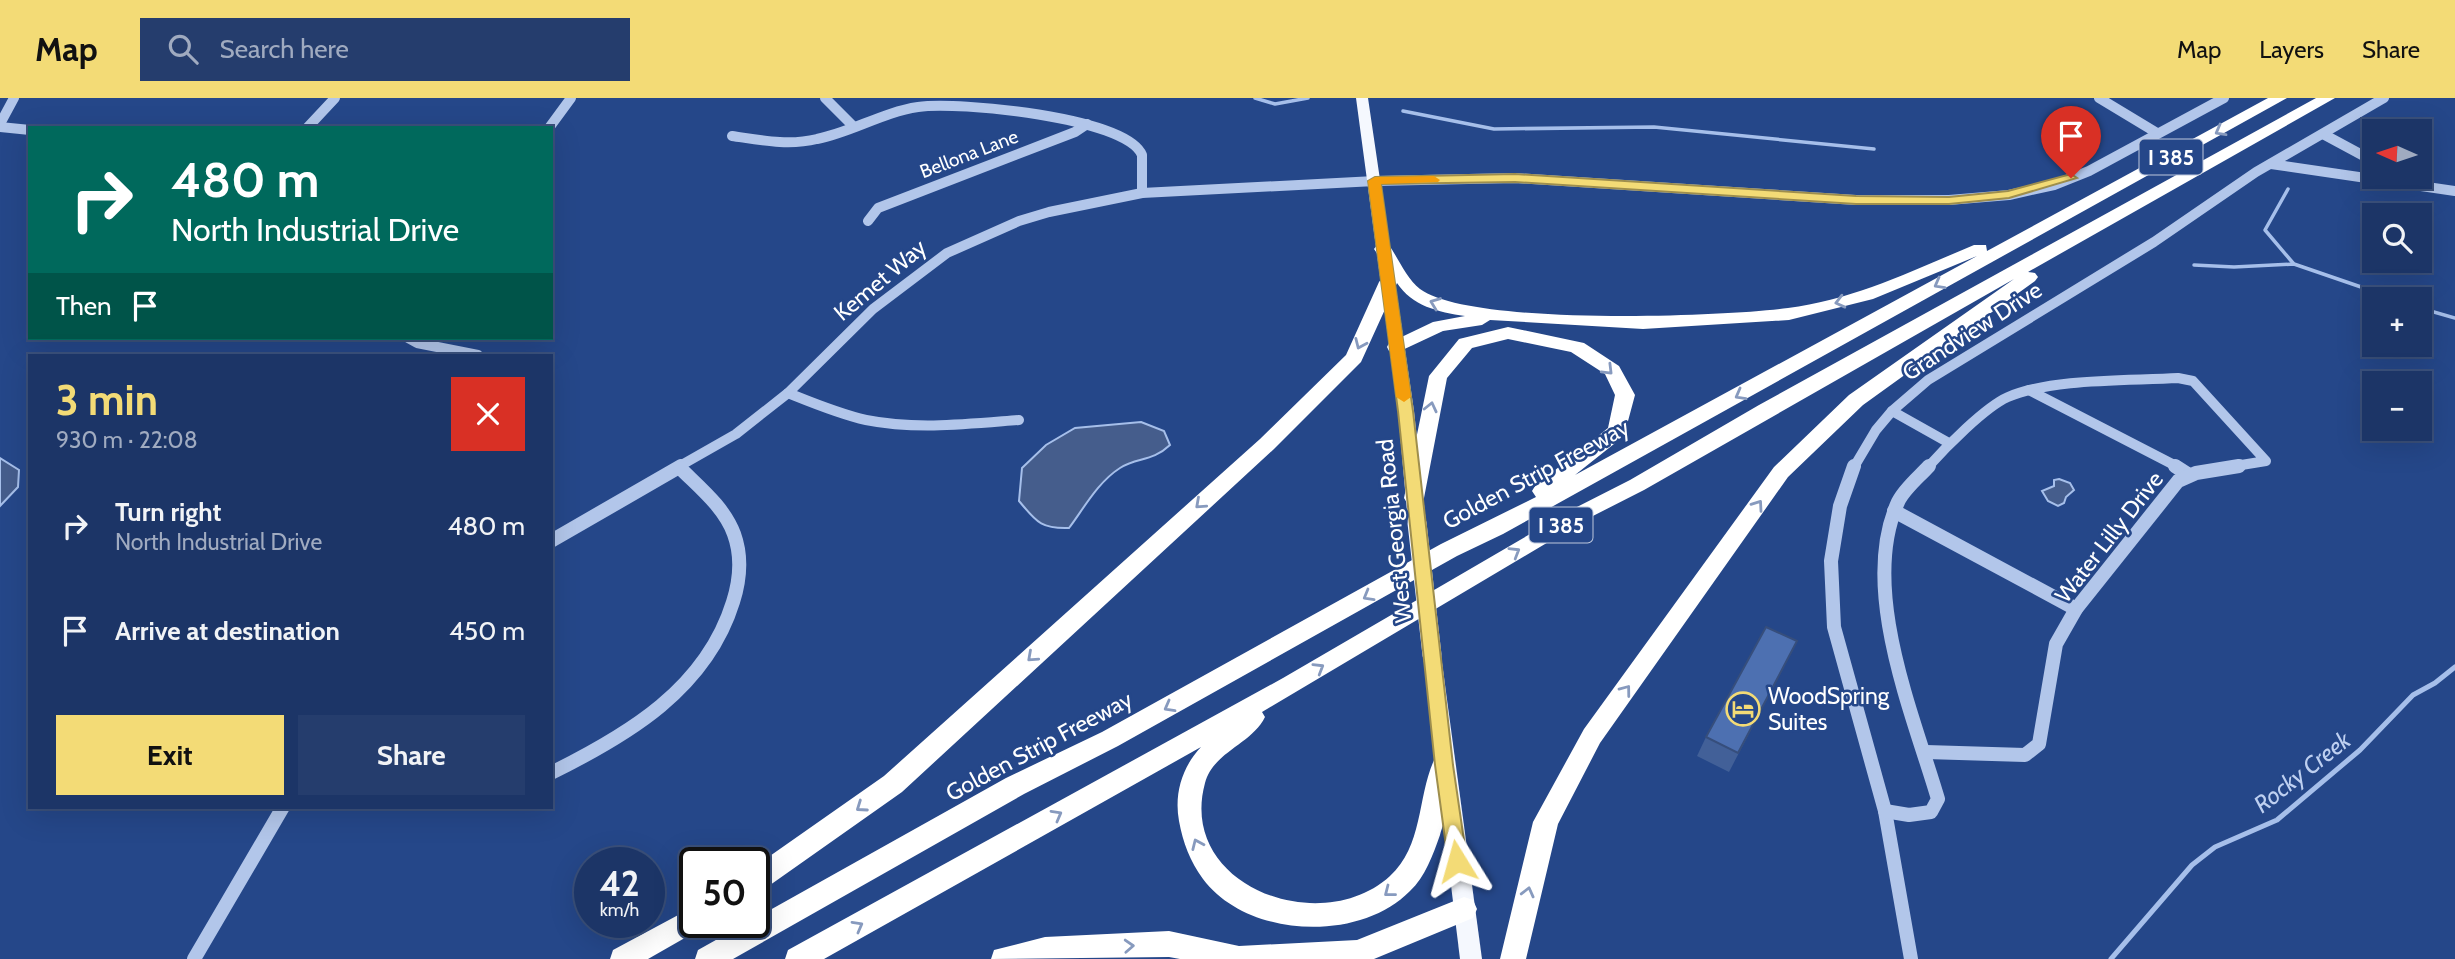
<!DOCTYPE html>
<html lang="en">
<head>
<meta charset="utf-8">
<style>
	:root { --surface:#1c3567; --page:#253d6d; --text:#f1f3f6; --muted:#a0abc0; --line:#3a507b; --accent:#f3db76 }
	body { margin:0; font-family:Cabin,sans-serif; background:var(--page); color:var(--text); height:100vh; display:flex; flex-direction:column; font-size:26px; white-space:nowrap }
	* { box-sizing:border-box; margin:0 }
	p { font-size:23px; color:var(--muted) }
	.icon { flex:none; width:38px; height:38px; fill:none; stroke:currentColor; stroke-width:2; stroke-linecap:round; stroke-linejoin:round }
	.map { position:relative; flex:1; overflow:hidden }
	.details { position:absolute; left:28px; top:256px; width:525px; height:455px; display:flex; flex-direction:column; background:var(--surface); border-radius:0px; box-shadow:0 7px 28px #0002,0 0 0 2px var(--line) }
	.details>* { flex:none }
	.hud { position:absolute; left:28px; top:28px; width:525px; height:214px; border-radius:0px; box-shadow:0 7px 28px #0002,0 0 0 2px var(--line); background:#00695c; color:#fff; overflow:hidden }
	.needle { width:46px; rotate:273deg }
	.controls { position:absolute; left:2362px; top:21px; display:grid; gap:14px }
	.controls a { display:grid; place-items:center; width:70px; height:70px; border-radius:0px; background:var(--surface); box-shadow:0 7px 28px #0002,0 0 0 2px var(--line); font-size:35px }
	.speed { position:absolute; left:574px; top:749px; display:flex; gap:14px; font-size:35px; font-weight:700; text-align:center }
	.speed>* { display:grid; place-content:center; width:91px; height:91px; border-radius:50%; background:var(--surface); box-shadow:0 7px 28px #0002,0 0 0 2px var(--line); line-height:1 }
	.speed small { font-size:18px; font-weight:400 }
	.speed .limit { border:4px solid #111; border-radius:10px; background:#fff; color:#111 }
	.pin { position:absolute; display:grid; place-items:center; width:60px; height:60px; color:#fff; margin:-72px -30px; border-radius:50% 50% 50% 0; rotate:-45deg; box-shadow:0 0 7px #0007 }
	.pin .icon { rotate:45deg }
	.me { position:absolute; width:77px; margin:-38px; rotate:352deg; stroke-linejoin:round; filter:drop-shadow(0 0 5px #0008) }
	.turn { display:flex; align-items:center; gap:24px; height:147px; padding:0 28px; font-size:32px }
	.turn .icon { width:91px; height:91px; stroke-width:2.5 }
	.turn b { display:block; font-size:49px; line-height:60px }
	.then { display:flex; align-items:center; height:66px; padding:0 28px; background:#0003; gap:14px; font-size:26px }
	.round { display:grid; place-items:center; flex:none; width:74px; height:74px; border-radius:0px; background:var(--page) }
	.head { display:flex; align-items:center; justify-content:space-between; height:119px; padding:0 28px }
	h1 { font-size:42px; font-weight:700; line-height:52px; color:var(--accent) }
	.button { display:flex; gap:14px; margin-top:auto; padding:14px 28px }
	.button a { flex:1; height:80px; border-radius:0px; background:var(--accent); color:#111; font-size:28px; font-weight:700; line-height:80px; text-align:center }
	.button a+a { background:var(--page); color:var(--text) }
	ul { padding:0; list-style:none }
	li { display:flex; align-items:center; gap:21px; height:105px; padding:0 28px }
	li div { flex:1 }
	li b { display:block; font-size:26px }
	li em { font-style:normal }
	header { display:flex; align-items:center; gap:42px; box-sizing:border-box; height:98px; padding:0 35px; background:var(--accent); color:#111 }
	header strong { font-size:33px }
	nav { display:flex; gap:38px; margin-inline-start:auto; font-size:24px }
	.search { width:490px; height:63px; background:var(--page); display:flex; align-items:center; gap:18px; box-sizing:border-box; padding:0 24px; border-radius:0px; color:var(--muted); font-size:26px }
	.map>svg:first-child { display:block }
	.water { fill:#455d8c; stroke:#a6bfea; stroke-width:2 }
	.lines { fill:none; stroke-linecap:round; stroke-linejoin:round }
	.stream-far1 { stroke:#a6bfea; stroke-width:3.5 }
	.stream { stroke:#a6bfea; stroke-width:5 }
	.minor-far1 { stroke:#b2c6ea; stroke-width:10 }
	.minor { stroke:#b2c6ea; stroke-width:14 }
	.major { fill:#f5f8fe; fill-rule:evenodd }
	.highway { fill:#fff; fill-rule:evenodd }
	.major-bridge { stroke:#f5f8fe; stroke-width:19 }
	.wall { fill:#426098 }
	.building { fill:#4d70b1; stroke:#364e7c; stroke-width:2 }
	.oneway { stroke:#879abe }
	.route { fill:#f3db76; stroke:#9e8e4d; stroke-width:2 }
	.slow { fill:#f59e0b }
	.labels { text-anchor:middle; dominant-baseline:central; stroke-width:5; stroke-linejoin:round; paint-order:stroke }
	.far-street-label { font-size:19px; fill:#fff; stroke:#254789 }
	.shield { fill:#254789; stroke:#bec8dc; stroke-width:2 }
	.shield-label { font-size:21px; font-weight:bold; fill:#fff }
	.street-label { font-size:23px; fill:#fff; stroke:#254789 }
	.poi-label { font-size:23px; fill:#fff; stroke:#254789; text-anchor:start }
	.water-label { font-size:24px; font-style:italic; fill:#bed0f1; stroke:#254789 }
</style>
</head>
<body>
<header>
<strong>Map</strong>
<div class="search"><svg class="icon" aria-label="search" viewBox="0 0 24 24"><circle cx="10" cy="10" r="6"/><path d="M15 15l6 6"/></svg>Search here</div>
<nav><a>Map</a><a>Layers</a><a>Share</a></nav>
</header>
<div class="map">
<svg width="2455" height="861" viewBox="0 0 2455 861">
	<rect width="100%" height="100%" fill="#254789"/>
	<g class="water">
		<path d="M1141 324 1164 333 1170 347C1152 364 1138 359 1120 370 1098 384 1084 410 1069 430 1040 431 1036 423 1019 403L1022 370 1046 347 1075 330Z"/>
		<polygon points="0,360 19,372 18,389 0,408"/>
		<polygon points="2059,381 2070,385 2074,392 2066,399 2064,405 2058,408 2048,403 2042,393 2054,388 2054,382"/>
	</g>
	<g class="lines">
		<g class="stream-far1">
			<polyline points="1255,0 1275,6 1308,0"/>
			<polyline points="1403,13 1494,31 1654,29 1874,51"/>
			<polyline points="2288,91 2265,132 2293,165"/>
			<polyline points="2194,167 2234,169 2294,166 2396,201"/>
			<polyline points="2420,210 2455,220"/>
		</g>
		<polyline class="stream" points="2111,861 2192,767 2215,749 2277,722 2360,652 2413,597 2435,585 2455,569"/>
		<g class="minor-far1">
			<polyline points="825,0 854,29"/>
			<polyline points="2099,0 2157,35"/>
			<polyline points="0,26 14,0"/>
			<polyline points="0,29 30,32"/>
			<polyline points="307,30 335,0"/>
			<polyline points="549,30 571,0"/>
			<polyline points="2323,36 2375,64"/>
			<path d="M732 38C760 42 788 48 817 41 852 34 883 14 918 9 957 3 1126 19 1142 57V95"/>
			<polyline points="2271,66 2455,93"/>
			<polyline points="868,123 878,110 1075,34 1087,26"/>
			<polyline points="408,240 417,245 478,257"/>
			<polyline points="2029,292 2178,369"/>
			<path d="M788 295C813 305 839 316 866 322 916 332 968 326 1019 322"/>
			<polyline points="1892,313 1949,345"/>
			<polyline points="678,369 736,336 788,295 873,211 947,155 1019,123 1049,114 1142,95 1375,83 1515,80 1856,102 1949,102 2009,97 2054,87 2089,73 2224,0"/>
			<polyline points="1854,369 1876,332 1892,313 1928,282 2154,144 2256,74 2384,0"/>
			<path d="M1928 369C1945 350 1985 309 2008 299 2053 280 2128 283 2178 280L2193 283 2266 363 2229 369"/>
		</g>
		<g class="minor">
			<polyline points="1854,368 1840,408 1831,463 1834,529 1885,713 1911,861"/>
			<polyline points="2175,368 2189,377"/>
			<polyline points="1894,413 2076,511"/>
			<polyline points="551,443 681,368"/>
			<polyline points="1926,654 2025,657 2039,646 2056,546 2076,511 2178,383 2196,375 2239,368"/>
			<path d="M551 675C628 637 706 591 733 504 740 482 742 458 734 436 724 409 700 390 680 370"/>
			<path d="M1885 713 1909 717 1931 714 1938 701C1913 616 1859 490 1898 404 1904 391 1919 379 1929 368"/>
			<polyline points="194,861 283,709"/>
		</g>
		<g class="major">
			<polygon points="1356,0 1368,0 1414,313 1426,425 1423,430 1411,430 1408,425 1398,313"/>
			<polygon points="1432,549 1439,552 1441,557 1482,861 1460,861 1423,557 1425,552"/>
		</g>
		<g class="highway">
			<path d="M2268 0H2287L1503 436 1457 458 1118 648 1024 696 733 861H695L698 852 748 824H754V821L1006 680 1102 634 1441 446 1536 399 1532 393 1535 388 1608 330 1615 297 1605 276 1571 254 1508 241 1472 250 1447 280 1424 400 1421 405 1414 407 1407 405 1404 400 1429 278 1459 241 1508 229 1584 245 1619 268 1635 297 1624 338 1575 377 1977 158 1873 201 1789 222 1643 231 1490 222 1482 227 1443 233 1396 255 1389 253 1387 249 1389 245 1433 224 1465 218C1438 214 1412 208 1397 185L1361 264 1274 351 902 694 763 792 754 796V769L884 678 1260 341 1346 257 1379 184 1382 180H1394L1374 151 1377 147H1389C1398 160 1407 181 1420 191 1470 228 1720 219 1788 210 1853 202 1914 172 1974 147H1986L1987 153Z"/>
			<path d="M2316 0H2335L2028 174 2035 175 2038 179 2035 183 1863 307 1788 379 1600 645 1558 726 1526 861H1500L1533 724 1584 631 1774 369 1849 297 2014 181 1644 392 1587 421 1262 614 1265 619C1252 646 1213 654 1205 685 1177 788 1321 841 1390 778 1424 747 1417 697 1435 660L1444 657 1453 660C1460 674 1445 720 1440 737 1433 757 1425 779 1410 793 1359 845 1247 840 1203 781 1190 763 1183 745 1179 723 1174 696 1182 669 1201 649L824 861H785L788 852 1283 580 1573 411 1630 382 1759 307Z"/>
			<polygon points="1464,799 1473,802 1477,811 1473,820 1374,861 1180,861 1169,859 991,861 994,852 1045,839 1169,833 1239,848 1357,842"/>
			<polygon points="695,808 695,824 706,824 704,829 648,861 610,861 613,852"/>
		</g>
		<polyline class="major-bridge" points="1417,425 1432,557"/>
	</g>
	<polygon class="wall" points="1797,543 1729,674 1697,658 1706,639"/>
	<polygon class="building" points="1766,529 1797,543 1738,655 1706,639"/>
	<defs><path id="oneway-chevron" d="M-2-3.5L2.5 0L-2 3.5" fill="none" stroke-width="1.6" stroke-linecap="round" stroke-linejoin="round" transform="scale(1.75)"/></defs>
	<g class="oneway">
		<use href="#oneway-chevron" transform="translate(2220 33) rotate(151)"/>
		<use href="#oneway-chevron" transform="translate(1939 186) rotate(151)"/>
		<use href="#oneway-chevron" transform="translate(1840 204) rotate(166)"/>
		<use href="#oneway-chevron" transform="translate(1435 205) rotate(-159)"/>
		<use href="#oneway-chevron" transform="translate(1360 246) rotate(114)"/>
		<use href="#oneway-chevron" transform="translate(1608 272) rotate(45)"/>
		<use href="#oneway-chevron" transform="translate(1740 297) rotate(151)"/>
		<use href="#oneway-chevron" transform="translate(1431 309) rotate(-77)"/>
		<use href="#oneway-chevron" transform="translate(1200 406) rotate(138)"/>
		<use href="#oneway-chevron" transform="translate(1758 407) rotate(-55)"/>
		<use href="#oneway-chevron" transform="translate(1515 454) rotate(-31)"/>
		<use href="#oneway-chevron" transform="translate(1368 498) rotate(150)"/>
		<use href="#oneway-chevron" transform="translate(1032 559) rotate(138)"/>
		<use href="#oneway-chevron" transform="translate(1319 570) rotate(-31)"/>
		<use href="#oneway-chevron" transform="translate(1626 592) rotate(-53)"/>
		<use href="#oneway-chevron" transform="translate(1169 609) rotate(151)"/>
		<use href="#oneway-chevron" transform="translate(861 709) rotate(145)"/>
		<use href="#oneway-chevron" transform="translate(1057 717) rotate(-29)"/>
		<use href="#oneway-chevron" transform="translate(1197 746) rotate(-114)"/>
		<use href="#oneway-chevron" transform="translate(1389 794) rotate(142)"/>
		<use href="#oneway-chevron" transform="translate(1528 794) rotate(-76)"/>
		<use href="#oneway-chevron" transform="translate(858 828) rotate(-29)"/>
		<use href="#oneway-chevron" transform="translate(1129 848) rotate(-3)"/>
	</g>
	<polygon class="route" points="1515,76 1856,98 1949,99 2008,93 2071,76 2077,80 2009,100 1949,106 1856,106 1515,84 1381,86 1413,313 1453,667 1467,763 1464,769 1457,772 1451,769 1448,763 1435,667 1398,313 1368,83 1375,79"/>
	<polygon class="slow" points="1434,78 1440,82 1438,84 1381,86 1411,299 1404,304 1396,299 1368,83 1375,79"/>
	<defs>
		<symbol id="hotel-ring" viewBox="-11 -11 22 22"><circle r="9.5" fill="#254789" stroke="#f3db76" stroke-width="1.5"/><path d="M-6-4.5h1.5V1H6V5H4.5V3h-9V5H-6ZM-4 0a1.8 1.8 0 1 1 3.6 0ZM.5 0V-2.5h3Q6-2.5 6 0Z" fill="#f3db76"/></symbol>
	</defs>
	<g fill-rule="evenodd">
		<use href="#hotel-ring" x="1724" y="592" width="38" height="38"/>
	</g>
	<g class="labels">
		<g class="far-street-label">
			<text transform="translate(969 56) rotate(-21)">Bellona Lane</text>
		</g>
		<g class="shield">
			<rect x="2139.5" y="41.5" width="63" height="35" rx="5"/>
			<rect x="1529.5" y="409.5" width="63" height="35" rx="5"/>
		</g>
		<g class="shield-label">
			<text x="2171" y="59">I 385</text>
			<text x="1561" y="427">I 385</text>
		</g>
		<g class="street-label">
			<text transform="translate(880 182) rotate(-40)">Kemet Way</text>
			<text transform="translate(1972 233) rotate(-33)">Grandview Drive</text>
			<text transform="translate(1536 376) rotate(-28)">Golden Strip Freeway</text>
			<text transform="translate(1394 433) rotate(-96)">West Georgia Road</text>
			<text transform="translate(2109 439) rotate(-52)">Water Lilly Drive</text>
			<text transform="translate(1039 648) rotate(-28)">Golden Strip Freeway</text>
		</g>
		<g class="poi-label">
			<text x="1768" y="598">WoodSpring<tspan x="1768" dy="26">Suites</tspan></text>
		</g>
		<g class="water-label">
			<text transform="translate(2302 674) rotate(-38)">Rocky Creek</text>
		</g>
	</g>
</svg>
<div class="controls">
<a><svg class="needle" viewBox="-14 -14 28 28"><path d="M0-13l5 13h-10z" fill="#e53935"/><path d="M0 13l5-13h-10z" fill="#a0abc0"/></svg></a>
<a><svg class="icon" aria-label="search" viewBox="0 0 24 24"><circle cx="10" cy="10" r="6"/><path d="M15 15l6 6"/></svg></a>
<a>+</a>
<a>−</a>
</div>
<div class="speed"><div>42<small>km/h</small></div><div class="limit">50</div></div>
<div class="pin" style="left:2071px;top:80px;background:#d93025"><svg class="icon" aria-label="arrive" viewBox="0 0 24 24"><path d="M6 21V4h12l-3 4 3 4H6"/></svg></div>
<svg class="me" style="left:1457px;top:763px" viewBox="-20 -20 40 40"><path d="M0-17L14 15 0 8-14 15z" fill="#f3db76" stroke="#fff" stroke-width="4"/></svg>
<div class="hud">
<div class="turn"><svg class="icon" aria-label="right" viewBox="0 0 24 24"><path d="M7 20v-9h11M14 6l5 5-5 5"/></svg><div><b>480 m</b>North Industrial Drive</div></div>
<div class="then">Then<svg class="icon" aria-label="arrive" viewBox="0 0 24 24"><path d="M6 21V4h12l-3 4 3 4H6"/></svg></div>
</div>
<section class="details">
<div class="head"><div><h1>3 min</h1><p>930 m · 22:08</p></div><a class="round" style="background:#d93025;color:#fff"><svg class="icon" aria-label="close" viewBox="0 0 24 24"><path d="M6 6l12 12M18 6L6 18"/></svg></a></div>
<ul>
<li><svg class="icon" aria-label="right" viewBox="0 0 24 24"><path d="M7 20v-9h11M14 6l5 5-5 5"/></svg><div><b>Turn right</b><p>North Industrial Drive</p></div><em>480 m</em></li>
<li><svg class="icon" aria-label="arrive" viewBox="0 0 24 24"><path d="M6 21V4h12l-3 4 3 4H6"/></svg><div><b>Arrive at destination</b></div><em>450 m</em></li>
</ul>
<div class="button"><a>Exit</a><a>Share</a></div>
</section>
</div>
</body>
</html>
